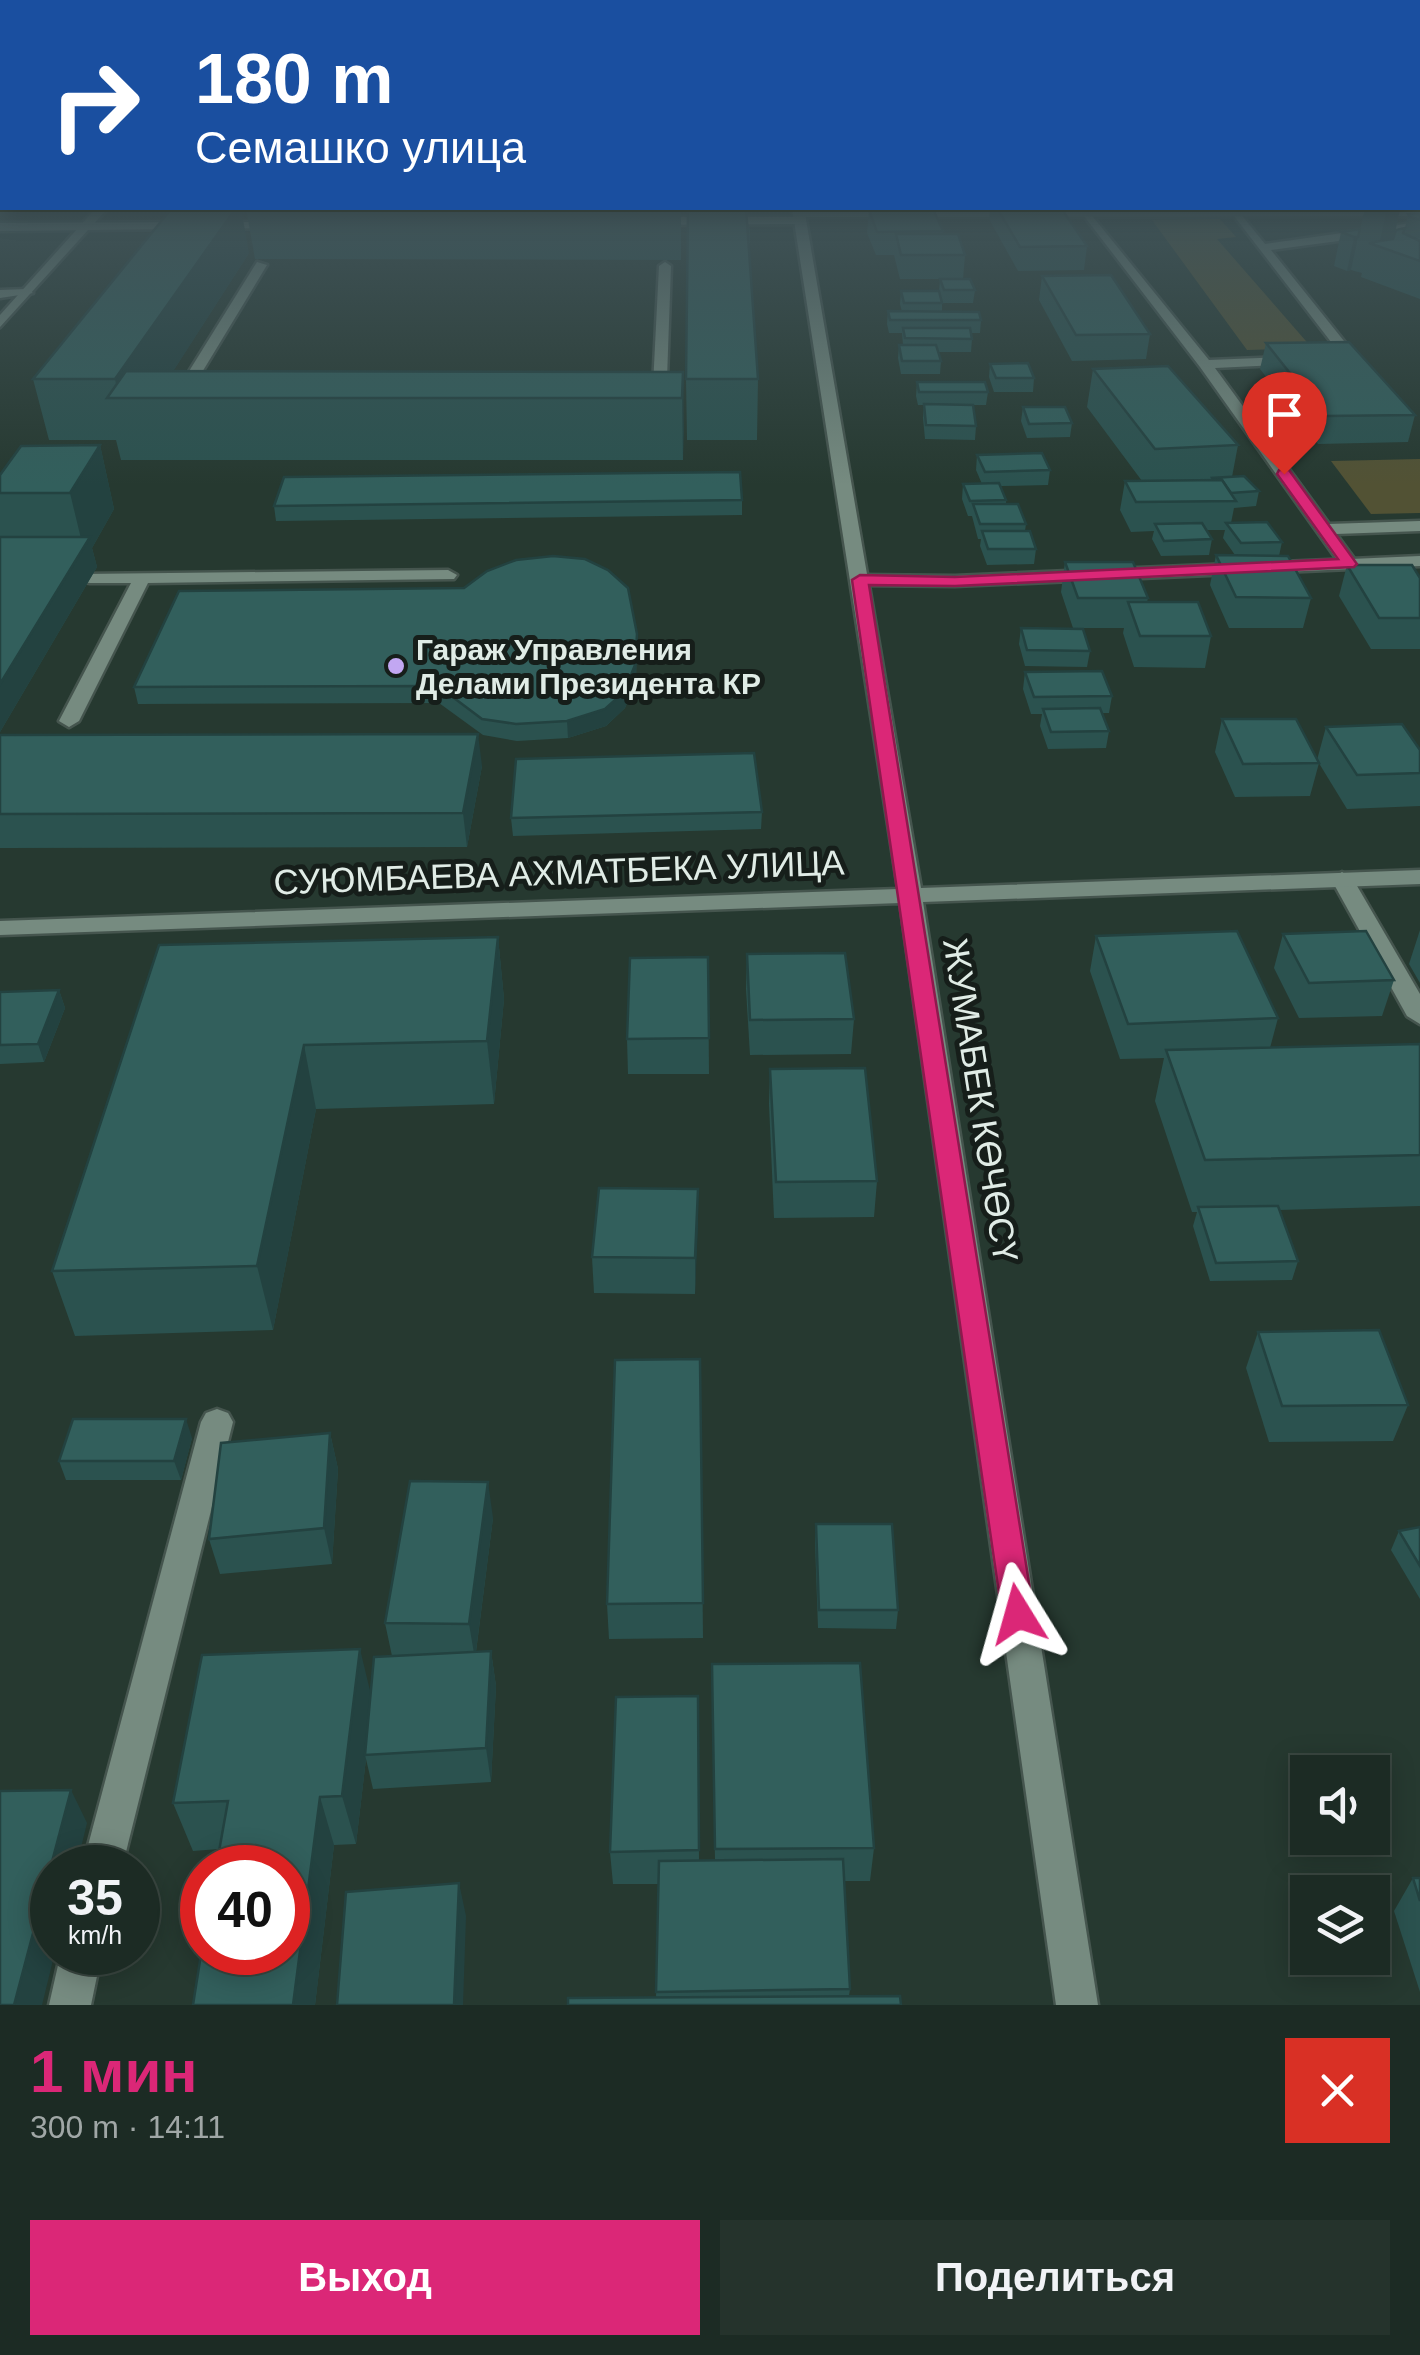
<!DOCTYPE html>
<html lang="ru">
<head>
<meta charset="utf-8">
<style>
	:root { --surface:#1c2b24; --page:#25332c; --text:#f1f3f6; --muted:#a0a7a6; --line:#3a4741; --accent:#db2777 }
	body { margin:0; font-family:Arial,sans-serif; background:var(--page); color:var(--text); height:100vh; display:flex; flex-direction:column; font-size:38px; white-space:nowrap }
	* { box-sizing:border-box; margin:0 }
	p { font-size:32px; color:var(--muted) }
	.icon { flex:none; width:55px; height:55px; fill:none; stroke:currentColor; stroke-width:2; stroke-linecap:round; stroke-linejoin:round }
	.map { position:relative; height:2005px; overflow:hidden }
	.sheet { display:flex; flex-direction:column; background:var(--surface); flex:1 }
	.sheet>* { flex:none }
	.guide { position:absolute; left:0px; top:0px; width:1420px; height:210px; box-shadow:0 5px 25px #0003,0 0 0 2px var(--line); background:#1a4fa0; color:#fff; overflow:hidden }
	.tools { position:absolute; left:1290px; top:1755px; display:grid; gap:20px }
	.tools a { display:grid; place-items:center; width:100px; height:100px; border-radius:0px; background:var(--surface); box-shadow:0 5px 25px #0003,0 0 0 2px var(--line); font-size:50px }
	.speed { position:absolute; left:30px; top:1845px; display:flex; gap:20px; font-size:50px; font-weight:700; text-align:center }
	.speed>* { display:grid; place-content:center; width:130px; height:130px; border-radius:50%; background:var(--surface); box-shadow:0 5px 25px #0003,0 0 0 2px var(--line); line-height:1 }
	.speed small { font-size:25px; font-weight:400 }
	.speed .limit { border:15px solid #d22; background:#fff; color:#111 }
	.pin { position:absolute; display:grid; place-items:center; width:85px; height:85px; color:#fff; margin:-102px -42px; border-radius:50% 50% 50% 0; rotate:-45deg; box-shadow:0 0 10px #0007 }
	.pin .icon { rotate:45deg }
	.me { position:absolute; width:110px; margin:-55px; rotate:352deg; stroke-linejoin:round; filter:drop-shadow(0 0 8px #0008) }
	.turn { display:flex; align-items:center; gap:35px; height:210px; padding:0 30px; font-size:45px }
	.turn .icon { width:130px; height:130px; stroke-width:2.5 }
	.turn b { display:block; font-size:70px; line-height:85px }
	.round { display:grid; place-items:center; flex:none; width:105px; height:105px; border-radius:0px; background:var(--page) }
	.head { display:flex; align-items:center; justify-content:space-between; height:170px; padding:0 30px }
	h1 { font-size:60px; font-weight:700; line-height:75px; color:var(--accent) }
	.primary-button { display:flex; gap:20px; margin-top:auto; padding:20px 30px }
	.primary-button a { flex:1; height:115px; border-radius:0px; background:var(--accent); color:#fff; font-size:40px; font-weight:700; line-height:115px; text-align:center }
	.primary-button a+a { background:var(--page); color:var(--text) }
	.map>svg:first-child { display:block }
	.green { fill:#525234 }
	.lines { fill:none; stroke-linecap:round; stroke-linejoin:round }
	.lane-casing { stroke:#45554e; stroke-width:5 }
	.street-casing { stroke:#45554e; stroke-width:5 }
	.secondary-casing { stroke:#45554e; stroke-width:5 }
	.lane { fill:#768b80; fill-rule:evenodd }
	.street { fill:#768b80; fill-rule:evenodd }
	.secondary { fill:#768b80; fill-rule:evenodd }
	.wall { fill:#2b524f }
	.shaded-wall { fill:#234240 }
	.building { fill:#325f5c; stroke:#234240; stroke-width:2.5 }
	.route { fill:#db2777; stroke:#8e194d; stroke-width:2.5 }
	.poi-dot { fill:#c2a7f2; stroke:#161e1a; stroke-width:4 }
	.labels { text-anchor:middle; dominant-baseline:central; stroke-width:10; stroke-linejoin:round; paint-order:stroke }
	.far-poi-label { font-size:30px; font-weight:bold; fill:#e0ece6; stroke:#161e1a; text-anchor:start }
	.street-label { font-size:35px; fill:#e0ece6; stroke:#161e1a }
</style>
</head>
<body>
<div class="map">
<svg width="1420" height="2005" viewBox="0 0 1420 2005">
	<rect width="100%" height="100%" fill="#263930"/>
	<g class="green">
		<polygon points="1220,219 1236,237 1217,239 1312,348 1247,350 1152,220"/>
		<polygon points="1420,459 1420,513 1371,514 1331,461"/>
	</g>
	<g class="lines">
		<defs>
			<g id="lane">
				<polygon points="1081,212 1089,212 1209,360 1336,355 1338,351 1231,212 1239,212 1265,244 1420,222 1420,230 1271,250 1352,351 1345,362 1215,368 1329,524 1420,521 1420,531 1336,534 1358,564 1343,568 1200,367"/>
				<polygon points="257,262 267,265 187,397 175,400 173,397"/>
				<polygon points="665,262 671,266 666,406 659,410 652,406 659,266"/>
				<polygon points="0,290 27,289 33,293 0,298"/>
				<polygon points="448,570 457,575 454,579 148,583 79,721 69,727 59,721 131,583 90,583 84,582 84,574"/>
			</g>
			<g id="street">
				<polygon points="1420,210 1420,216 803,217 799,224 650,225 644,221 650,217 795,217 799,211"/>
				<polygon points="284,222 280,228 0,231 0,223"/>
				<polygon points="1420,556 1420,566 955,586 860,585 851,580 860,575 955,576"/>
				<polygon points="1342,872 1353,879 1420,994 1420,1024 1407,1016 1331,879"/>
				<polygon points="217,1409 228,1413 233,1422 122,1868 82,1868 201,1422 206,1413"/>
				<polygon points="61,1952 102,1952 91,2005 49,2005"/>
			</g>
			<g id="secondary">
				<polygon points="96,208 108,208 0,327 0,315"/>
				<polygon points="792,208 804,208 921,888 1420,870 1420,884 923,902 1098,2005 1056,2005 900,903 0,935 0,921 898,889"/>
			</g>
		</defs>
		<use href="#lane" class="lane-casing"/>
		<use href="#street" class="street-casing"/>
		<use href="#secondary" class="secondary-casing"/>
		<use href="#lane" class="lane"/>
		<use href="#street" class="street"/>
		<use href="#secondary" class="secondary"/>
	</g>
	<g class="wall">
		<polygon points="246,208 681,208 681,260 255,259"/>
		<polygon points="990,208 1061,208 1087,246 1084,270 1018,271 989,219"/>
		<polygon points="1365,208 1390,208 1396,230 1405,228 1408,214 1420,213 1420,299 1361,277 1362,273 1351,270 1347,271 1334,266 1341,232 1360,229"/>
		<polygon points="869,210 943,231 943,234 965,255 963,279 900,279 894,255 876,255 867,233"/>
		<polygon points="747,219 750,231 750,243 748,243 758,379 757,440 687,440 686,379"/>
		<polygon points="249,253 173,371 683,372 683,460 121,460 116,440 49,440 33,379"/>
		<polygon points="1042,276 1150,334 1146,359 1072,361 1039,300"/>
		<polygon points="940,279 975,290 973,303 943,303 939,292"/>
		<polygon points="901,291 942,303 942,312 981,320 980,333 971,333 972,339 971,352 938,352 941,361 940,374 901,374 898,358 899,345 903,345 902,333 889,333 887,324 888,311 902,312 900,304"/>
		<polygon points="1266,343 1415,415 1408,442 1318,444 1260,369"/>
		<polygon points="990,364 1034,378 1033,392 994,392 989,377"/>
		<polygon points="1093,369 1238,445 1232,477 1259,491 1256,506 1234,508 1231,523 1282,542 1279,556 1311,598 1303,628 1229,628 1210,585 1216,555 1235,555 1223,538 1225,530 1206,530 1212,539 1209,555 1161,556 1152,539 1154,531 1131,532 1120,510 1125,481 1142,481 1087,407"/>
		<polygon points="917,382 988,392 986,405 973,405 976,426 975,440 925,439 923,418 924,405 918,405 916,396"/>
		<polygon points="1023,407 1072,423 1070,437 1027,438 1021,421"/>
		<polygon points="100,445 114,509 92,548 97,567 0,732 0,475"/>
		<polygon points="977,455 1050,470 1048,485 1001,486 1006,500 1006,504 1026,524 1025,531 1036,549 1034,564 987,565 980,546 981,539 978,539 972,516 968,516 962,499 963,484 982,484 976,470"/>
		<polygon points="742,500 742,515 276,521 274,506"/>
		<polygon points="1065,562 1148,598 1147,602 1211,636 1205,668 1134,667 1123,633 1124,628 1073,628 1061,592"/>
		<polygon points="1347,565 1420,578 1420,649 1371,649 1339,596"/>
		<polygon points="1021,628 1090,651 1087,667 1025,666 1019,644"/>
		<polygon points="637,634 636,682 625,708 606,726 568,738 517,741 483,735 439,703 138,704 134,687"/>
		<polygon points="1025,672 1112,696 1109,713 1102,713 1109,731 1106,748 1048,749 1040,726 1042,714 1031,714 1023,689"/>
		<polygon points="1222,719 1319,763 1310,796 1235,797 1215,752"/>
		<polygon points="1326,727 1420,750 1420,806 1347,809 1317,760"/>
		<polygon points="0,735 482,766 467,847 0,848"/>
		<polygon points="762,812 761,829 513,836 511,818"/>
		<polygon points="1420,930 1420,983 1409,964"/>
		<polygon points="1283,934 1394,980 1382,1016 1299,1018 1274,968"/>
		<polygon points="1096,936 1278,1018 1270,1048 1420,1044 1420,1206 1279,1210 1298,1261 1292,1280 1210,1281 1193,1226 1197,1212 1192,1212 1155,1101 1164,1058 1120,1059 1090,971"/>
		<polygon points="498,937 504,999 494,1104 316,1109 273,1330 75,1336 52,1271 159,945"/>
		<polygon points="747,954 854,1019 851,1054 750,1055 746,989"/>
		<polygon points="708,957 709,1074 628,1074 627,1039"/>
		<polygon points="59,990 65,1008 44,1062 0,1064 0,992"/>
		<polygon points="770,1069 877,1181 874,1217 774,1218 769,1104"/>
		<polygon points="698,1189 695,1294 594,1293 592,1257"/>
		<polygon points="1258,1332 1408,1405 1393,1441 1269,1442 1246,1368"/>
		<polygon points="700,1359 703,1638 609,1639 607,1604"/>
		<polygon points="330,1433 338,1469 332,1564 220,1574 209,1539"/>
		<polygon points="192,1438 181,1480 66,1480 59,1461"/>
		<polygon points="493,1518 476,1652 491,1651 496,1686 491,1782 373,1789 366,1759 356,1844 334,1845 315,2005 193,2005 219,1849 193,1851 173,1803 371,1691 392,1656 385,1623"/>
		<polygon points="816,1524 898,1610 896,1629 818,1628 815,1542"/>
		<polygon points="1420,1527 1420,1599 1391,1550 1399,1531"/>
		<polygon points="698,1696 699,1861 715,1860 712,1699 874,1848 870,1881 844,1881 850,1989 849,1996 656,1998 658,1884 613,1884 610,1852"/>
		<polygon points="1413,1878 1420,1878 1420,1992 1394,1911"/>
	</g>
	<g class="shaded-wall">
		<polygon points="236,208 241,208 249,253 156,398 119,398 115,379"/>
		<polygon points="1400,210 1391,251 1379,246 1386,213"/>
		<polygon points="1354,237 1358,237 1351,270 1347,271"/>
		<polygon points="683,372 684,432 683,460 682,398"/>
		<polygon points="100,445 114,509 92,548 97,567 0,732 0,684 83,547 70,493"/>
		<polygon points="637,634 636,682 625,708 606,726 568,738 567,721"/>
		<polygon points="478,734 482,766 467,847 463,813"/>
		<polygon points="498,937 504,999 494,1104 487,1041"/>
		<polygon points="59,990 65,1008 44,1062 38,1044"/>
		<polygon points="304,1045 316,1109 273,1330 257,1266"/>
		<polygon points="698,1189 698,1225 695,1294 695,1258"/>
		<polygon points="186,1419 192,1438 181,1480 174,1461"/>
		<polygon points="330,1433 338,1469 332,1564 324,1528"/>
		<polygon points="488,1482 493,1518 475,1659 469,1624"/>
		<polygon points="360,1649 372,1699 365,1755 366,1759 356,1844 342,1796"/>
		<polygon points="491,1651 496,1686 491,1782 486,1748"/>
		<polygon points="71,1790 87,1823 76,1868 52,1868 52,1952 55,1952 42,2005 14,2005"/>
		<polygon points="320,1797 334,1845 315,2005 293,2005"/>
		<polygon points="459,1883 466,1916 463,2005 454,2005"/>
	</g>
	<g class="building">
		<polygon points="172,208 236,208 115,379 33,379"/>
		<polygon points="688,208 746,208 758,379 686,379"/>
		<polygon points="997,208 1061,208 1087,246 1020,247"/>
		<polygon points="1367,208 1390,208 1400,210 1386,213"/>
		<polygon points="933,209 943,231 877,232 869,210"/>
		<polygon points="1420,213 1420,220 1410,217 1408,214"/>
		<polygon points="1405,228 1403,233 1420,241 1420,261 1369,243 1393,239 1396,230"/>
		<polygon points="1360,229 1358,237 1354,237 1341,232"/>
		<polygon points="896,234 958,234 965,255 901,255"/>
		<polygon points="1111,275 1150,334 1076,335 1042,276"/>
		<polygon points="940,279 970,279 975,290 944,290"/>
		<polygon points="901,291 939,291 942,303 904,303"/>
		<polygon points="888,311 979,312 981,320 890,320"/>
		<polygon points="903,328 970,328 972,339 905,338"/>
		<polygon points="1349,342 1415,415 1324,416 1266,343"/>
		<polygon points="899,345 936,345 941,361 902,361"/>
		<polygon points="1028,363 1034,378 996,378 990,364"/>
		<polygon points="1168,366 1238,445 1155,449 1093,369"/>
		<polygon points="126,371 683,372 682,398 107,398"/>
		<polygon points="917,382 985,382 988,392 919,392"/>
		<polygon points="924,404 973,405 976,426 926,425"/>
		<polygon points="1023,407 1065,407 1072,423 1029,424"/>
		<polygon points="100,445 70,493 0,493 0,475 21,446"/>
		<polygon points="1042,453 1050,470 985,472 977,455"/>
		<polygon points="740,472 742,500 274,506 284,477"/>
		<polygon points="1244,476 1259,491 1231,493 1222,480 1213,480 1212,478"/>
		<polygon points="1222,480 1236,501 1136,502 1125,481"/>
		<polygon points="999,483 1006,500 970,501 963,484"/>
		<polygon points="973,504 1018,504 1026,524 980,524"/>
		<polygon points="1267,522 1282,542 1241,543 1226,523"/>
		<polygon points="1202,523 1212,539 1164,541 1155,524"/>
		<polygon points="982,531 1030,531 1036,549 988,549"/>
		<polygon points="0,537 90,537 0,684"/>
		<polygon points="1216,555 1288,556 1311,598 1236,597"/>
		<polygon points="553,556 585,559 608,570 628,588 637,634 635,665 624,692 605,709 567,721 516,724 482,719 438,686 134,687 179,591 464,588 487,571 516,560"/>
		<polygon points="1065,562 1133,562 1148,598 1078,598"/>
		<polygon points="1347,565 1412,565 1420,578 1420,618 1379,618"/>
		<polygon points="1128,602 1198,602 1211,636 1140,636"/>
		<polygon points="1021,628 1083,629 1090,651 1027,650"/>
		<polygon points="1102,671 1112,696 1034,697 1025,672"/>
		<polygon points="1100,708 1109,731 1051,732 1043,709"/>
		<polygon points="1222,719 1296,719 1319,763 1243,764"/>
		<polygon points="1402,724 1420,750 1420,773 1357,775 1326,727"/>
		<polygon points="478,734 463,813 0,814 0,735"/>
		<polygon points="754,753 762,812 511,818 516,759"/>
		<polygon points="1237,931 1278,1018 1128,1024 1096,936"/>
		<polygon points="1366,931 1394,980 1309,983 1283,934"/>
		<polygon points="498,937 487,1041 304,1045 257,1266 52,1271 159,945"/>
		<polygon points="845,953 854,1019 750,1020 747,954"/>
		<polygon points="708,957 709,1038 627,1039 630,958"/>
		<polygon points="59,990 38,1044 0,1045 0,992"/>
		<polygon points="1420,1044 1420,1155 1205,1160 1166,1050"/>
		<polygon points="865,1068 877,1181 776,1182 770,1069"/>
		<polygon points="599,1188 698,1189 695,1258 592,1257"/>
		<polygon points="1278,1206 1298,1261 1216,1263 1198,1207"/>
		<polygon points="1379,1330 1408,1405 1282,1406 1258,1332"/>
		<polygon points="700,1359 703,1603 607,1604 615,1360"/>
		<polygon points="73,1419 186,1419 174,1461 59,1461"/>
		<polygon points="330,1433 324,1528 209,1539 221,1443"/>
		<polygon points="410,1481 488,1482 469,1624 385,1623"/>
		<polygon points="816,1524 892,1524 898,1610 819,1610"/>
		<polygon points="1420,1527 1420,1566 1399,1531"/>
		<polygon points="360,1649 342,1796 320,1797 293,2005 193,2005 202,1948 202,1952 288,1952 288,1868 216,1868 228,1801 173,1803 202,1655"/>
		<polygon points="491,1651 486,1748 365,1755 374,1657"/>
		<polygon points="860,1663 874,1848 715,1849 712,1664"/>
		<polygon points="698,1696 699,1850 610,1852 616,1697"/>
		<polygon points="71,1790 14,2005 0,2005 0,1791"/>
		<polygon points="843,1859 850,1989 656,1992 659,1861"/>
		<polygon points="1413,1878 1420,1878 1420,1901"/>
		<polygon points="459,1883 454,2005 337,2005 346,1892"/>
		<polygon points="900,1996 901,2005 568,2005 568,1998"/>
	</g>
	<linearGradient id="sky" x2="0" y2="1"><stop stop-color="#151f1a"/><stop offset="0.42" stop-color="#415459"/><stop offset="1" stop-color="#415459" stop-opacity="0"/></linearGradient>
	<rect width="1420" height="485" fill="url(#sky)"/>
	<polygon class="route" points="1279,470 1289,470 1357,564 1354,567 955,586 869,585 1034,1614 1030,1624 1018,1629 1007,1624 1002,1614 852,580 860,575 955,577 1338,559 1277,474"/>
	<circle class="poi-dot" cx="396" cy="666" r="10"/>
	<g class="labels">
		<g class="far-poi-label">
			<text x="416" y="649">Гараж Управления<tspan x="416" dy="34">Делами Президента КР</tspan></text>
		</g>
		<g class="street-label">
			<text transform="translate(559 872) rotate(-2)">СУЮМБАЕВА АХМАТБЕКА УЛИЦА</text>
			<text transform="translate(981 1100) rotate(81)">ЖУМАБЕК КӨЧӨСҮ</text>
		</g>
	</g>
</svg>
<div class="tools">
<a><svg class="icon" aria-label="sound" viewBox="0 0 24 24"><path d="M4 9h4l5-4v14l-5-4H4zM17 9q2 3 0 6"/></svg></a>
<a><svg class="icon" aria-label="layers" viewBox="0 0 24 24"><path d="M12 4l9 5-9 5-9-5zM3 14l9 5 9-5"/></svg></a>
</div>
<div class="speed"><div>35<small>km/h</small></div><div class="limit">40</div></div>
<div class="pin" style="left:1284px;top:474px;background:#d93025"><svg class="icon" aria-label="arrive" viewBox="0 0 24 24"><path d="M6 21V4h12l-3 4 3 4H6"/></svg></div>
<svg class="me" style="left:1018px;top:1614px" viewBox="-20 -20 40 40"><path d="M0-17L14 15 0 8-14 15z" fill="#db2777" stroke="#fff" stroke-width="4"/></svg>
<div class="guide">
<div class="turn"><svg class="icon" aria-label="right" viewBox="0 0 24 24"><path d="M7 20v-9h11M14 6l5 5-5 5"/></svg><div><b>180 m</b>Семашко улица</div></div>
</div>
</div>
<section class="sheet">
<div class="head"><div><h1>1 мин</h1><p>300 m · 14:11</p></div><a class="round" style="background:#d93025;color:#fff"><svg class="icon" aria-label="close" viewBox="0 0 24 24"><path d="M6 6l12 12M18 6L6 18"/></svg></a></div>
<div class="primary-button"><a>Выход</a><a>Поделиться</a></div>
</section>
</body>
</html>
